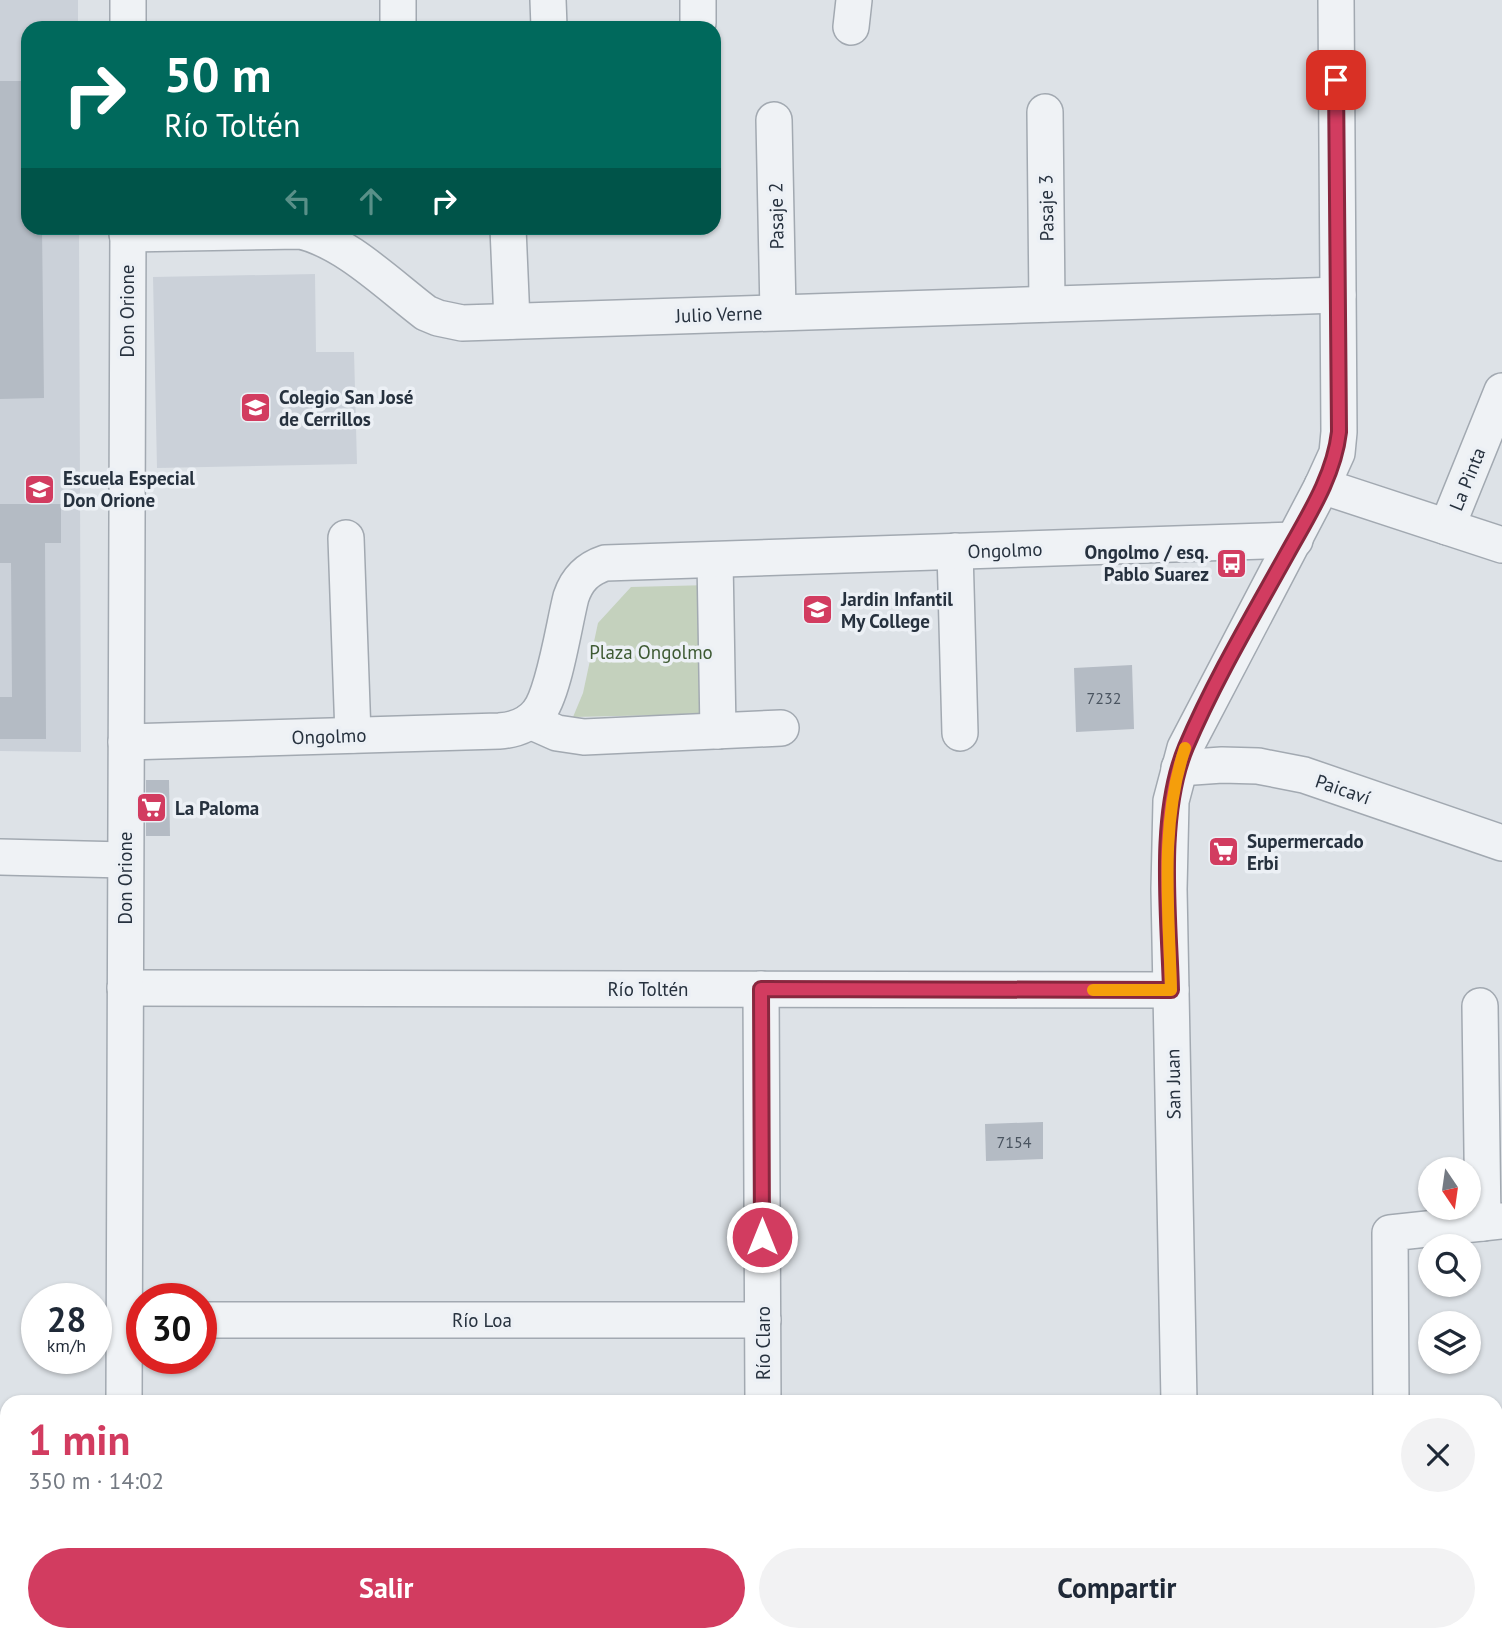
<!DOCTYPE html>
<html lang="es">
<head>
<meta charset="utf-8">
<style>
	:root { --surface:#fff; --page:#f2f2f3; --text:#1f2937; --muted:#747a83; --accent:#d23c60 }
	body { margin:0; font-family:"PT Sans",sans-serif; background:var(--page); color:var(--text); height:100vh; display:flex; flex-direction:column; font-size:26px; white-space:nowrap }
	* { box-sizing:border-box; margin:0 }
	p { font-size:23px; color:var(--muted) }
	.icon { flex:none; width:38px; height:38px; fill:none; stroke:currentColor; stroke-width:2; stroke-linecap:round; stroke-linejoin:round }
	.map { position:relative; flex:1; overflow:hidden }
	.side { position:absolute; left:0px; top:1395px; width:1503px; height:247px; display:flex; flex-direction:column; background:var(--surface); border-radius:21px 21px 0 0; box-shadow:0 2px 5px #0004 }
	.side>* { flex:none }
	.banner { position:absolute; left:21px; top:21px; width:700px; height:214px; border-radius:21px; box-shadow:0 2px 5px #0004; background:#00695c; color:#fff; overflow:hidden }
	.needle { width:46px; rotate:167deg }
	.controls { position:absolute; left:1418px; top:1157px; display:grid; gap:14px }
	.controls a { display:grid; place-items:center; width:63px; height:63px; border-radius:50%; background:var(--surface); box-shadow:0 2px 5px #0004; font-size:35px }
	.speed { position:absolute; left:21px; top:1283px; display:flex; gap:14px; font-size:35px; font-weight:700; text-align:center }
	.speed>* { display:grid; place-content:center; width:91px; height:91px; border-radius:50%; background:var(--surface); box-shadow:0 2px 5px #0004; line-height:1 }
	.speed small { font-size:18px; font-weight:400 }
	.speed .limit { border:10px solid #d22; background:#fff; color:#111 }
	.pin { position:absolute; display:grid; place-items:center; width:60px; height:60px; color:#fff; margin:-30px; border-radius:14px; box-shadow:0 4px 10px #0006 }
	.me { position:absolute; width:77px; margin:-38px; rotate:0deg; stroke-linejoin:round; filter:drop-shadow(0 0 5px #0008) }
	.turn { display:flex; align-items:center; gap:24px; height:147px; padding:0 28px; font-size:32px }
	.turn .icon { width:91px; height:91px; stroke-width:2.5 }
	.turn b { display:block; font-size:49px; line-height:60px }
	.lanes { display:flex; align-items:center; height:66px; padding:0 28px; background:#0003; justify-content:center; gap:35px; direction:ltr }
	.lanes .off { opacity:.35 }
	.round { display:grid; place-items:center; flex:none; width:74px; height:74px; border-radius:37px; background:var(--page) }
	.overview { display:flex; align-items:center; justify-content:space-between; height:119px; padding:0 28px }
	h1 { font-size:42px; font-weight:700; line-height:52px; color:var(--accent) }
	.primary-button { display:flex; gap:14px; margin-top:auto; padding:14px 28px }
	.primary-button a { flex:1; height:80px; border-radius:42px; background:var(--accent); color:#fff; font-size:28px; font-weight:700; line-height:80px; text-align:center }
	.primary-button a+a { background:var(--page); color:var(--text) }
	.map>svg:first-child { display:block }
	.built { fill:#cbd1d9 }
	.green { fill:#c4d1bd }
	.building { fill:#b4bbc4 }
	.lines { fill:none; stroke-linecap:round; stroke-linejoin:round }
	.minor-casing { stroke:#a2a9b1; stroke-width:38 }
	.minor { stroke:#eff2f5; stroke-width:35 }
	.route-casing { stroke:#88273e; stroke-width:18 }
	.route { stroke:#d23c60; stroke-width:12 }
	.slow { stroke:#f59e0b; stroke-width:12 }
	.labels { text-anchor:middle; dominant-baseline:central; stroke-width:7; stroke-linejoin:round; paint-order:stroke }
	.number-label { font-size:16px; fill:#4a5460 }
	.street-label { font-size:19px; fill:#26313e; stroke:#ecf0f5 }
	.poi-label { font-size:19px; font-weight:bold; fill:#26313e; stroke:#ecf0f5; text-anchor:start }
	.park-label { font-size:19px; fill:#3e5a33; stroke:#ecf0f5 }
</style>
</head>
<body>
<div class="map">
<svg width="1502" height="1640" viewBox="0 0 1502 1640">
	<rect width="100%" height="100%" fill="#dde2e7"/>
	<g class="built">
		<polygon points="0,0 78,0 78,28 28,28 28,228 79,228 81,752 0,751"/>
		<polygon points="315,274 316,352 354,352 357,464 157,468 153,277"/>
	</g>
	<polygon class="green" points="710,585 708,714 573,717 583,693 598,623 631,587"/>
	<g class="building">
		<polygon points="0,81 28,81 28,228 42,228 44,398 0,399"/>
		<polygon points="0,504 61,504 61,543 45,543 46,739 0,739 0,697 12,697 11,563 0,563"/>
		<polygon points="1132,665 1134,729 1076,732 1074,668"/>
		<polygon points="146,780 169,780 170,836 146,836"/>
		<polygon points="1043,1122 1043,1159 986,1161 985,1124"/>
	</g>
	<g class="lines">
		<defs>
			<g id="minor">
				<polyline points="398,0 398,28"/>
				<polyline points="548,0 549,27"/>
				<polyline points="698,0 698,23"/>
				<polyline points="851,27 854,0"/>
				<polyline points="128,28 128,0"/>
				<polyline points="1045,112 1047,304"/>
				<polyline points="774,120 778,312"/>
				<polyline points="508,228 512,321"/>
				<path d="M127 234 300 231C345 241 389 285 426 313L438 318 462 323 1338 295"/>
				<polyline points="1322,486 1502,545"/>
				<polyline points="1447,527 1502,391"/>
				<polyline points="346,538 353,735"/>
				<polyline points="955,551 960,733"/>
				<polyline points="715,560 718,731"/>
				<polyline points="530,721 557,733 584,737 781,728"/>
				<path d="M126 742 499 731C514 730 528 726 538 713 554 694 564 624 571 597 577 579 587 569 605 563L1295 540"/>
				<polyline points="1179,768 1222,765 1258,766 1304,775 1502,843"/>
				<polyline points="0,857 125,860"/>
				<polyline points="125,988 1171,990"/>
				<polyline points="761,989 763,1402"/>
				<polyline points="1480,1006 1483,1223"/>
				<polyline points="201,1320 763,1320"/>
				<polyline points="124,1402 128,228"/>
				<polyline points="1179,1402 1169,889 1171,801 1185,748 1322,486 1337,453 1339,432 1336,0"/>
				<polyline points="1391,1402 1390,1233 1502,1221"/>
				<polyline points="1496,1447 1502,1447"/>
				<polyline points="0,1564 7,1567"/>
				<polyline points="1496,1591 1502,1592"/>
				<polyline points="764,1634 764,1640"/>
				<polyline points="1183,1634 1183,1640"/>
				<polyline points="123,1640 123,1634"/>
			</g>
		</defs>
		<use href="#minor" class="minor-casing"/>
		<use href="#minor" class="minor"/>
	</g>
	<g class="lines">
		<defs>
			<path id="route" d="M762 1237 761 989 1171 990C1169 916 1157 816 1186 747 1214 681 1252 617 1287 554 1308 516 1334 476 1339 432L1336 80"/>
		</defs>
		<use href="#route" class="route-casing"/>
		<use href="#route" class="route"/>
		<path class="slow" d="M1093 990H1171C1169 910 1159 825 1185 748"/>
	</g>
	<defs>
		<symbol id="school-square" viewBox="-11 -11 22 22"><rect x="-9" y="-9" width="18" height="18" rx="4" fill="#d23c60" stroke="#ecf0f5"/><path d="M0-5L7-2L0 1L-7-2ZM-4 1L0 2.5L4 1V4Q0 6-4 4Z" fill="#fff"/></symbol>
		<symbol id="bus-square" viewBox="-11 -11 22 22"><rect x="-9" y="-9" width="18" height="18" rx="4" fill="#d23c60" stroke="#ecf0f5"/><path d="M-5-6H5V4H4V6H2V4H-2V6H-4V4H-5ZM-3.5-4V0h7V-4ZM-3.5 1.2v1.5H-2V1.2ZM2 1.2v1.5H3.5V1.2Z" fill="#fff"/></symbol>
		<symbol id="supermarket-square" viewBox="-11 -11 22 22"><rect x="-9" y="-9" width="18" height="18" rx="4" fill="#d23c60" stroke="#ecf0f5"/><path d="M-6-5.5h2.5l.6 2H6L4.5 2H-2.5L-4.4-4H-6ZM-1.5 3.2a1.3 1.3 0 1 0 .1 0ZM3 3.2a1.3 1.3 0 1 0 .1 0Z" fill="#fff"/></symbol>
	</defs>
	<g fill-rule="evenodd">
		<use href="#school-square" x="238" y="390" width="35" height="35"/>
		<use href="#school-square" x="22" y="472" width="35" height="35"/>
		<use href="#bus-square" x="1214" y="546" width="35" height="35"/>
		<use href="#school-square" x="800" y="592" width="35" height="35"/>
		<use href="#supermarket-square" x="134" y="790" width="35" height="35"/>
		<use href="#supermarket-square" x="1206" y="834" width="35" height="35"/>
	</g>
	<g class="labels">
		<g class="number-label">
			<text x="1104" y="698">7232</text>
			<text x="1014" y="1142">7154</text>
		</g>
		<g class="street-label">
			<text transform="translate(1046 208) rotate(-91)">Pasaje 3</text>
			<text transform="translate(776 216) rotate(-91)">Pasaje 2</text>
			<text transform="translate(127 311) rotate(-90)">Don Orione</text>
			<text transform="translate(719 314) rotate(-2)">Julio Verne</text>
			<text transform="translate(1467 479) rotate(-68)">La Pinta</text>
			<text transform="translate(1005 550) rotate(-2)">Ongolmo</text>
			<text transform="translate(329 736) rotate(-2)">Ongolmo</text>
			<text transform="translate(1343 789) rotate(19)">Paicaví</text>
			<text transform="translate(125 878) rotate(-90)">Don Orione</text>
			<text x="648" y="989">Río Toltén</text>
			<text transform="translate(1173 1084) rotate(-91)">San Juan</text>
			<text x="482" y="1320">Río Loa</text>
			<text transform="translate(763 1343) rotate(-90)">Río Claro</text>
		</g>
		<g class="poi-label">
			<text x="279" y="397">Colegio San José<tspan x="279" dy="22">de Cerrillos</tspan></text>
			<text x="63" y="478">Escuela Especial<tspan x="63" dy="22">Don Orione</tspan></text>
			<text x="1209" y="552" text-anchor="end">Ongolmo / esq.<tspan x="1209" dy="22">Pablo Suarez</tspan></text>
			<text x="841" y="599">Jardin Infantil<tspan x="841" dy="22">My College</tspan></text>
			<text x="175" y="808">La Paloma</text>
			<text x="1247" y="841">Supermercado<tspan x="1247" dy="22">Erbi</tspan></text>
		</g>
		<g class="park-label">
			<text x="651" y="652">Plaza Ongolmo</text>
		</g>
	</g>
</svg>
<div class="controls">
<a><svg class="needle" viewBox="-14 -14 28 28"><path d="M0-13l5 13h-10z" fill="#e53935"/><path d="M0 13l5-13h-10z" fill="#747a83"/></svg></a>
<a><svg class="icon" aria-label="search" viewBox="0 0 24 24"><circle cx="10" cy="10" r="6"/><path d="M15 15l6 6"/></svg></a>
<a><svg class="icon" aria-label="layers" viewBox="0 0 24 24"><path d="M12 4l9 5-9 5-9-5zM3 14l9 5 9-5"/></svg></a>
</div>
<div class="speed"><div>28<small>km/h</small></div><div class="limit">30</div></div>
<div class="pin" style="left:1336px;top:80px;background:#d93025"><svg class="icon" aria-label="arrive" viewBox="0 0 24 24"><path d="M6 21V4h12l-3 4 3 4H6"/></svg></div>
<svg class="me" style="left:762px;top:1237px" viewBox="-20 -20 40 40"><circle r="17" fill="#d23c60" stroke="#fff" stroke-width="3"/><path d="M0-11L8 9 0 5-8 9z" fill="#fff"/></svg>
<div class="banner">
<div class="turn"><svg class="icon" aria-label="right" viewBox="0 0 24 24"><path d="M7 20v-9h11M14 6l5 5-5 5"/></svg><div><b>50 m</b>Río Toltén</div></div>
<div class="lanes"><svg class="icon off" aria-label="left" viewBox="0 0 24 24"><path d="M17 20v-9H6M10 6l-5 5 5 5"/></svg><svg class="icon off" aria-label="ahead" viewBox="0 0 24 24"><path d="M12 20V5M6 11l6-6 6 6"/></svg><svg class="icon" aria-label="right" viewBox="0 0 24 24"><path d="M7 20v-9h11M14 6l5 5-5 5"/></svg></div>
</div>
<section class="side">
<div class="overview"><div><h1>1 min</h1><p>350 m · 14:02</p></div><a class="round"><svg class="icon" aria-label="close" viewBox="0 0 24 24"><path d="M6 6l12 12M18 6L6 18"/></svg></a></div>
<div class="primary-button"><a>Salir</a><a>Compartir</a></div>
</section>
</div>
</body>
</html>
